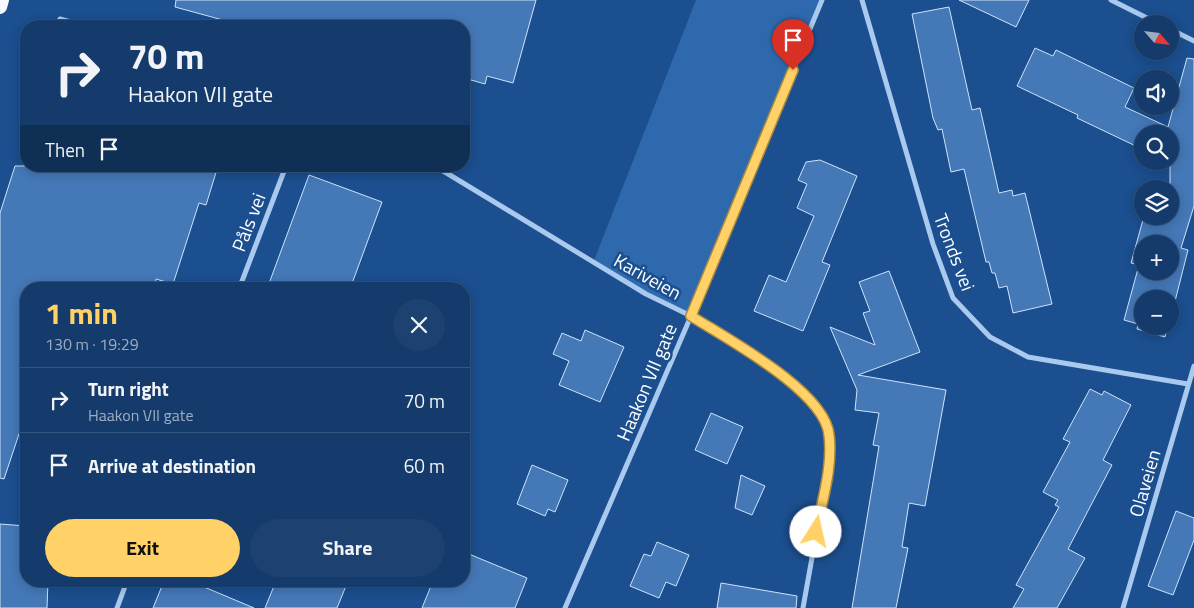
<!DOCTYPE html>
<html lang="en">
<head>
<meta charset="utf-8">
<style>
	:root { --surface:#143b6b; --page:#1d4271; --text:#f1f3f6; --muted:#9dadc1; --line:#33557e; --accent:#ffd166 }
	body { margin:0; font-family:"Titillium Web",sans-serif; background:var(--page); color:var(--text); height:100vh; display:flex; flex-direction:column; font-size:19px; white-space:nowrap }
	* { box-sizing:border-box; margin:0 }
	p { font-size:16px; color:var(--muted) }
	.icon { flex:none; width:28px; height:28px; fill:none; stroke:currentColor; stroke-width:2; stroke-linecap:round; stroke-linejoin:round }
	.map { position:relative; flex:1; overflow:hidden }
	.side { position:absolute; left:20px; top:282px; width:450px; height:305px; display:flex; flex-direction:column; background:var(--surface); border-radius:20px; box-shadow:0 2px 12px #0003,0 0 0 1px var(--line) }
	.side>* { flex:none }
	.hud { position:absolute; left:20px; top:20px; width:450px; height:152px; border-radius:20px; box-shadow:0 2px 12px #0003,0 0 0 1px var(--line); background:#143b6b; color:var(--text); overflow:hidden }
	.needle { width:32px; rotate:118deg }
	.fabs { position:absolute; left:1134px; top:15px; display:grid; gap:10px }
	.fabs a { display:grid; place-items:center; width:45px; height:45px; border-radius:50%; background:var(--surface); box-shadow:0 2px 12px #0003,0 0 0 1px var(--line); font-size:25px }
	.pin { position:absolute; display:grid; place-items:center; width:42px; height:42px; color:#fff; margin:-51px -21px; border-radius:50% 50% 50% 0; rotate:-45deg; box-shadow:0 0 5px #0007 }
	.pin .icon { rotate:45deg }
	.me { position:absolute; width:55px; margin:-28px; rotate:10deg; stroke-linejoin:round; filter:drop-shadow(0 0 4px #0008) }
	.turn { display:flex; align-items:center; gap:18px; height:105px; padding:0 25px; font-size:22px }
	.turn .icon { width:65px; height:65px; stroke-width:2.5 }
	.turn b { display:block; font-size:35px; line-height:42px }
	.then { display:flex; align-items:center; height:48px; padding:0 25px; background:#0003; gap:10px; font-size:19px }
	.round { display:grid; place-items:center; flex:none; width:52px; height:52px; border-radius:26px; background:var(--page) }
	.headline { display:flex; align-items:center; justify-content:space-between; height:85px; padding:0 25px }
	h1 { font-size:30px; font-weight:700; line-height:38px; color:var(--accent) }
	.button { display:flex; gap:10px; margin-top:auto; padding:10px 25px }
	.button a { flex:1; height:58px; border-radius:30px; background:var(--accent); color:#111; font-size:20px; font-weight:700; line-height:58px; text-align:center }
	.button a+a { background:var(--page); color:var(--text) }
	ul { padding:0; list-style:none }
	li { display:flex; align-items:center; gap:15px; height:65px; padding:0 25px; border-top:1px solid var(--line) }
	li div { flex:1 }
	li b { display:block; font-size:19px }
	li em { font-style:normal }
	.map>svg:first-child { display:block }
	.green { fill:#2e69ad }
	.building { fill:#4478b7; stroke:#cfe3fa; fill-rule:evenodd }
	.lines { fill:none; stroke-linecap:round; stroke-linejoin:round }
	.minor { stroke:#a9c9ee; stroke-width:5 }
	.trunk { stroke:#f8faff; stroke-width:14 }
	.route-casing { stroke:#a68842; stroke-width:12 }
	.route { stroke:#ffd166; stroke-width:9 }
	.labels { text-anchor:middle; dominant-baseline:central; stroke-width:5; stroke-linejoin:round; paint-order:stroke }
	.street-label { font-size:19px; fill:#fff; stroke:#1b4f8f }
</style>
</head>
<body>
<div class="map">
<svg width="1194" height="608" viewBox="0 0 1194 608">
	<rect width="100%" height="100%" fill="#1b4f8f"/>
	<polygon class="green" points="696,0 821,0 691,316 593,263"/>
	<g class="building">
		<polygon points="176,0 536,0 513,83 487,76 485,84 464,78 464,26 245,26 175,7"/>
		<polygon points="959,0 1029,0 1016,27"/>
		<polygon points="949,7 972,110 980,108 999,193 1012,190 1013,196 1025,193 1052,304 1013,313 1007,286 999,288 995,273 992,273 989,262 986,262 964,169 951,172 942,129 938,130 933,118 912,14"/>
		<path d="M1035 48 1053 56 1056 50 1134 88 1125 107 1168 127 1187 58 1194 59V206L1181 248 1188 250 1170 321V299H1142V326H1168L1165 337 1137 329 1138 324 1124 320 1139 265 1131 263 1144 216H1170V162L1168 161H1170V134H1142V149L1077 118 1078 115 1017 86ZM1142 244H1170V271H1142Z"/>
		<polygon points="820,160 857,176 822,262 830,265 803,331 754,311 769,275 786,282 814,216 797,208 807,184 798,180 806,162"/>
		<polygon points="15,166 218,166 206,205 199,203 173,284 156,279 154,289 26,289 26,413 4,479 0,478 0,213"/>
		<polygon points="309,175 382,202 350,289 267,289"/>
		<polygon points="889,271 920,352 858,375 946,390 925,506 909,503 902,547 908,548 896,608 852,608 879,446 873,445 879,413 855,410 857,390 830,327 875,345 863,313 870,311 859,282"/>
		<polygon points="585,330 624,347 600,402 559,385 569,361 553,354 562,333 581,341"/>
		<polygon points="1090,389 1102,395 1104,391 1131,405 1103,460 1112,465 1068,549 1085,558 1057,608 1013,608 1024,589 1016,585 1059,507 1055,505 1058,500 1043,492 1070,442 1063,439"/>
		<polygon points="711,413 743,427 727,464 695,450"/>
		<polygon points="532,465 568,480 555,512 548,509 545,516 517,504"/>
		<polygon points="741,475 765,486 752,515 735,508"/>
		<polygon points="1176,511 1194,518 1194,540 1173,595 1148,586"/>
		<polygon points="0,524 26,526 26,581 48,581 47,608 0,608"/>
		<polygon points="657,542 689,555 676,586 666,582 659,598 630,586 644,554 651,556"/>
		<polygon points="464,552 527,578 515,608 422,608 433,581 464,581"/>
		<polygon points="164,581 190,581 254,608 153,608"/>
		<polygon points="276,581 348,581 337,608 265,608"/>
		<polygon points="721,583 797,596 796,608 717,608"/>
	</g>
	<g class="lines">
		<g class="minor">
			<polyline points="862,0 933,244 953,298 990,337 1028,357 1188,384"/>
			<polyline points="1111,0 1159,24"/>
			<polyline points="60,19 85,26"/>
			<polyline points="1170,29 1194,41"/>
			<polyline points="435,166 646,294 691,316 800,388 821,412 829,433 830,457 803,608"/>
			<polyline points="239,289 286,166"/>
			<polyline points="117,608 127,581"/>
			<polyline points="565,608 691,316 822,0"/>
			<polyline points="1123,608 1194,366"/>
		</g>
		<polyline class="trunk" points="0,7 2,0"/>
	</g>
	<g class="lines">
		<defs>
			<path id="route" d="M793 70 691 316C727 339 825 391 829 435 833 467 822 501 816 532"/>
		</defs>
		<use href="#route" class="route-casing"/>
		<use href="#route" class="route"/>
	</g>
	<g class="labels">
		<g class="street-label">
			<text transform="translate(248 222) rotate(-69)">Påls vei</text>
			<text transform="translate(955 252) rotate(69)">Tronds vei</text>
			<text transform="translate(648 276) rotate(29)">Kariveien</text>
			<text transform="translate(646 382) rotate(-67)">Haakon VII gate</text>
			<text transform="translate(1144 483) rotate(-74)">Olaveien</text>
		</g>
	</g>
</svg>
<div class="fabs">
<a><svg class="needle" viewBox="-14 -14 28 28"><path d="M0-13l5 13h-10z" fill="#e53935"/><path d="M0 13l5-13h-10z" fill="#9dadc1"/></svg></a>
<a><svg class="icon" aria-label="sound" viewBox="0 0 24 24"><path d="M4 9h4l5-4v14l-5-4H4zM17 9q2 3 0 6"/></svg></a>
<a><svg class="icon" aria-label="search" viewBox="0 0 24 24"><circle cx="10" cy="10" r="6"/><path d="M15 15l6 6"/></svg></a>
<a><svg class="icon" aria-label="layers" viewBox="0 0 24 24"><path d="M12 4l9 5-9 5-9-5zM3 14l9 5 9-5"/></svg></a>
<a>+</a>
<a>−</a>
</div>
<div class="pin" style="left:793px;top:70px;background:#d93025"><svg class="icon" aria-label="arrive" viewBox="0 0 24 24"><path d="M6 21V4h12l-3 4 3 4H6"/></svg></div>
<svg class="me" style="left:816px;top:532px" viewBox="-20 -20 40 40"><circle r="19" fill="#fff"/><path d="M0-13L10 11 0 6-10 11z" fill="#ffd166"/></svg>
<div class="hud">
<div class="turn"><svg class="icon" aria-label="right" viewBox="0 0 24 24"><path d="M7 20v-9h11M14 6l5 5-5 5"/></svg><div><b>70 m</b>Haakon VII gate</div></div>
<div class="then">Then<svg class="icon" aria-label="arrive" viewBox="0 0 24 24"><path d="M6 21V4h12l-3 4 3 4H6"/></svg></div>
</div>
<section class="side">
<div class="headline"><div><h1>1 min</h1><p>130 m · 19:29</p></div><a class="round"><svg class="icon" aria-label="close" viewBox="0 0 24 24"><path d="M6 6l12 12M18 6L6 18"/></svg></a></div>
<ul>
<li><svg class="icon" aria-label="right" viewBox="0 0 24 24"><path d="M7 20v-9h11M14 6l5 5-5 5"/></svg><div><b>Turn right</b><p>Haakon VII gate</p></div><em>70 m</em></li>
<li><svg class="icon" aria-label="arrive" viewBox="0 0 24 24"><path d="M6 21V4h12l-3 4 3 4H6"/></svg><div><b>Arrive at destination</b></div><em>60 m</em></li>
</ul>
<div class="button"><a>Exit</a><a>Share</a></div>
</section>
</div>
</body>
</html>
